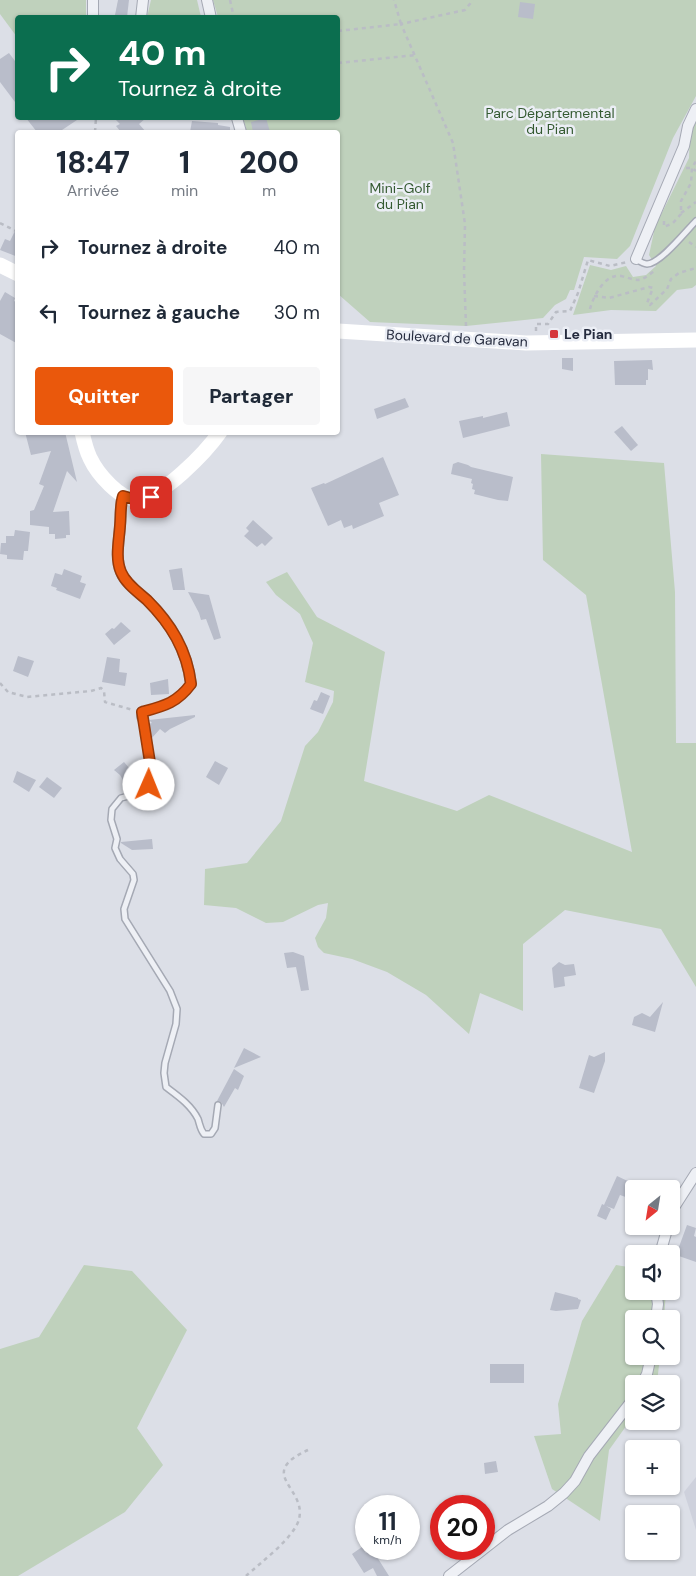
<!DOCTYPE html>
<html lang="fr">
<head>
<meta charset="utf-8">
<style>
	:root { --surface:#fff; --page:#f6f6f7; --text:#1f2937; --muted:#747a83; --accent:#ea580c }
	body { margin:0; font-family:"DM Sans",sans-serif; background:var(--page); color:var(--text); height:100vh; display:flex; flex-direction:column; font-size:19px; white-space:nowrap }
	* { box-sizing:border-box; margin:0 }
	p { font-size:16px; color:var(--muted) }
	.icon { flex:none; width:28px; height:28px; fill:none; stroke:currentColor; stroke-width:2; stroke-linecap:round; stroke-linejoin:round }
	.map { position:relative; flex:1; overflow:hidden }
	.panel { position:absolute; left:15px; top:130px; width:325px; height:305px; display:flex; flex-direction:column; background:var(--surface); border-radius:5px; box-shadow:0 1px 4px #0004 }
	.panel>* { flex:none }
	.top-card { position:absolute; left:15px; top:15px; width:325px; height:105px; border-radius:5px; box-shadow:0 1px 4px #0004; background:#0b6e4f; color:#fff; overflow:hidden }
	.needle { width:32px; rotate:210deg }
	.fabs { position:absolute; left:625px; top:1180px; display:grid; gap:10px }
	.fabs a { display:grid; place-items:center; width:55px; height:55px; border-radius:5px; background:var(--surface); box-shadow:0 1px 4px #0004; font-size:25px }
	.speed { position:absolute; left:355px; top:1495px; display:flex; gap:10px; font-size:25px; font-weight:700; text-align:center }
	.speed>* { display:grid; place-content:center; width:65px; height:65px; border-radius:50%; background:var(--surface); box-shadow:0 1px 4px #0004; line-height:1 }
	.speed small { font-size:12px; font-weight:400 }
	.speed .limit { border:8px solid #d22; background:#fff; color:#111 }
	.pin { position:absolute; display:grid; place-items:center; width:42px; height:42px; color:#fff; margin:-21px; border-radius:10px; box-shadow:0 2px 8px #0006 }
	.me { position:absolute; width:55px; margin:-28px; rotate:1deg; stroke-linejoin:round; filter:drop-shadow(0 0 4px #0008) }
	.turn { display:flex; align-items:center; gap:18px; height:105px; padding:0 20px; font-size:22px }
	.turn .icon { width:65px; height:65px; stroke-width:2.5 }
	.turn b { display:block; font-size:35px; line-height:42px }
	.eta { display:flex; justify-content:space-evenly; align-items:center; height:85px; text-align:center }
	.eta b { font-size:30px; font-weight:800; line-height:35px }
	.action { display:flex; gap:10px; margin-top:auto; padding:10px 20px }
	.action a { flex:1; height:58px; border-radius:5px; background:var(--accent); color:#fff; font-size:20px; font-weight:800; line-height:58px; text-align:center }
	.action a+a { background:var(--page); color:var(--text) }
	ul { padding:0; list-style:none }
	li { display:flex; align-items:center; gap:15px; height:65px; padding:0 20px }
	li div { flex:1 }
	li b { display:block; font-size:19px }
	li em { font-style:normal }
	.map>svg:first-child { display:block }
	.built { fill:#ced1dc }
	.green { fill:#bfd1bc }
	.building { fill:#b9bdca }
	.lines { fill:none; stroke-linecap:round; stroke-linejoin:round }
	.lane-casing { stroke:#a5a9b4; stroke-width:8 }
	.street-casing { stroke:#a5a9b4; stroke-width:12 }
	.path { stroke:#babdc5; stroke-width:2.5; stroke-dasharray:4 4; stroke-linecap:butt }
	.lane { stroke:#eef0f5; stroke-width:5 }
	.street { stroke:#eef0f5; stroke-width:10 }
	.secondary { stroke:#fff; stroke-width:15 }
	.route-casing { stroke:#983908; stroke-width:12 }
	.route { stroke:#ea580c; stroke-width:9 }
	.poi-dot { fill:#d5373d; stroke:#ebeef5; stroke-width:2 }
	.labels { text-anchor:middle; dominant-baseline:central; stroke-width:5; stroke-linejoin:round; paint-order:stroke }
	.park-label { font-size:14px; fill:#345a31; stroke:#ebeef5 }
	.poi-label { font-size:14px; font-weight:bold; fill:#252b3e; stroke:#ebeef5; text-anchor:start }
	.street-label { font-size:14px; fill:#252b3e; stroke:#ebeef5 }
</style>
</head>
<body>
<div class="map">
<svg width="696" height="1576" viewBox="0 0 696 1576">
	<rect width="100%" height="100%" fill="#dcdfe7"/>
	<polygon class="built" points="696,1477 696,1530 684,1492"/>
	<g class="green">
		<polygon points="0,0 86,0 86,17 18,18 17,37 0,14"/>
		<polygon points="151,0 197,0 201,17 147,17"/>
		<polygon points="213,0 696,0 696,96 673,138 630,246 617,259 584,257 574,290 570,290 566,299 555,305 543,318 466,326 370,322 338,294 338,132 247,132 243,118 338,118 338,18 218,17"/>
		<polygon points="696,119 696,285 692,288 677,290 656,311 611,310 573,315 590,265 611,270 626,266 633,277 646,275 656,266 649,255 655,227 689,158 690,132"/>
		<polygon points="541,454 664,463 675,592 676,743 696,743 696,987 661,929 565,910 523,944 523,1011 480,993 469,1034 426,995 387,972 352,959 324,953 318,947 315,938 326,918 328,903 318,905 283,922 266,923 236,908 204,905 205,869 247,863 281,821 305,746 318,732 333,702 334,691 305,682 313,643 300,614 276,595 266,582 287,572 317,617 385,652 364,781 457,811 489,795 632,852 586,595 543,560"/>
		<polygon points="84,1265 132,1271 187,1330 137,1428 163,1465 125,1512 18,1576 0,1576 0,1349 39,1337"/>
		<polygon points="616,1265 634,1268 634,1291 666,1291 664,1319 634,1319 634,1356 660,1356 657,1383 634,1384 634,1415 609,1450 600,1521 552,1489 534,1436 561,1434 558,1404 582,1321"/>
	</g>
	<g class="building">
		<polygon points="118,0 129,0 127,17 115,15"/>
		<polygon points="520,2 535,4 533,19 518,17"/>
		<polygon points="9,53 18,65 18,106 0,82 0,59"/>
		<polygon points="26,118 80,118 59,132 37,132"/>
		<polygon points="114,118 146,118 139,124 146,132 121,132 116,126 120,124"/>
		<polygon points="266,118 270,132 253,132 251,122"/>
		<polygon points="192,121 218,123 218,125 230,127 230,132 190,132"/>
		<polygon points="18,225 18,257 0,250 5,239 10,241"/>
		<polygon points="5,292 15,298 14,301 18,303 18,344 0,334 0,301"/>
		<polygon points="562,358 573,358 573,371 562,369"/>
		<polygon points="652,360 653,370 648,369 648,380 646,380 646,385 615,385 614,361"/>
		<polygon points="405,398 409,407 377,419 374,409"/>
		<polygon points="507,412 510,426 463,438 459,421 483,416 483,418"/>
		<polygon points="622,426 638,445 631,451 614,432"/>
		<polygon points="25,432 65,432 77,482 67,471 53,512 69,511 70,535 66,535 66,538 55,539 55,534 49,534 49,527 30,525 30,511 34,510 44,486 39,484 51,451 31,455"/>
		<polygon points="383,457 399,495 379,503 384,516 353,529 352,525 344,528 341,520 328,526 311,488 324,483 325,484"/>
		<polygon points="458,462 468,465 471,467 513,477 508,501 498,500 474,494 475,490 472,489 473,484 471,483 472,479 451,474 453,464"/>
		<polygon points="253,520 273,538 265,546 262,543 257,547 244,536 249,531 246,528"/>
		<polygon points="15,530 30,532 28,551 24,551 23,560 7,559 7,555 0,554 1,543 6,543 6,536 14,536"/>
		<polygon points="182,568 185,590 173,590 169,570"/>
		<polygon points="64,569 82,576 80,582 86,584 80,599 56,590 57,588 51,586 55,573 62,575"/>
		<polygon points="188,592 209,595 221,638 214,640 206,619 201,620 199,613"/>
		<polygon points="121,622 131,631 114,645 105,634 112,628 114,629"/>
		<polygon points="18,656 34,661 28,677 13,671"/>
		<polygon points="107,657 120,659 119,672 127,673 125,686 102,682"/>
		<polygon points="168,679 169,694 151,695 150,683"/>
		<polygon points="321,692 330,696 323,714 310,709 314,700 317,701"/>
		<polygon points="195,715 195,717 170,729 165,733 160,729 151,739 148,724 152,723 149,720"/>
		<polygon points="215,761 228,768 219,785 206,777"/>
		<polygon points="124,762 135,775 123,780 120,775 114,770"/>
		<polygon points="17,771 36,780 29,792 13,782"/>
		<polygon points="47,777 62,788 54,798 39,787"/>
		<polygon points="152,839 153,849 132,850 121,843 121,842"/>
		<polygon points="293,952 304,956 309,990 301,991 296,967 287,968 284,953"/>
		<polygon points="559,962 565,965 574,964 576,975 564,977 565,986 554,988 552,968"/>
		<polygon points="663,1002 655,1032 632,1025 634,1017 642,1013 650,1017"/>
		<polygon points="244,1048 261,1057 234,1068"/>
		<polygon points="605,1052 605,1061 594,1093 579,1088 589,1055 594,1057"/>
		<polygon points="234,1069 244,1076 238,1090 235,1088 224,1107 221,1102 217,1101"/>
		<polygon points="617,1176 634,1184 634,1200 620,1195 614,1209 606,1206 611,1209 606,1220 597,1216 602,1204 604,1205"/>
		<polygon points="687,1225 696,1228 694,1236 696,1237 696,1262 676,1255"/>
		<polygon points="555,1292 578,1298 578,1299 581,1300 578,1309 556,1311 550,1310"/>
		<rect x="490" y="1364" width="34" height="19"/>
		<polygon points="496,1461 498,1472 485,1474 484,1463"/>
		<polygon points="362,1547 366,1553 372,1549 389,1576 377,1576 373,1568 364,1573 352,1554"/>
	</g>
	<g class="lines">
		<defs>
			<g id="lane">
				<path d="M636 259C639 261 644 264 647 264 660 264 686 231 696 221"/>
				<path d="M142 712C164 706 177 703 191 684"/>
				<path d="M142 717 153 775 149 785 140 793 121 798 112 809 111 820 117 839 115 848 120 859 133 874 134 880 124 909 125 919 170 991 177 1009 176 1024 165 1063 164 1073 166 1087C178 1096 191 1105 198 1119 200 1125 200 1129 204 1134H211L215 1128 218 1105"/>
			</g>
			<g id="street">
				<polyline points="207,0 211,18"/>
				<polyline points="93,18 93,0"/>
				<polyline points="141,18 143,0"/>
				<polyline points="237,118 241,132"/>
				<polyline points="636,259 684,146 688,126 696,109"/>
				<path d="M123 495C120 505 121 516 120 526 119 541 115 558 121 572 125 583 138 592 147 600 171 623 187 650 191 684"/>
				<polyline points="142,712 142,717"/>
				<polyline points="671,1217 673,1209 696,1173"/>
				<polyline points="660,1254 668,1226"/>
				<polyline points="656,1319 658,1304 656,1291"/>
				<polyline points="642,1384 647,1374 651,1356"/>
				<polyline points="449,1576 508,1530 548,1506 564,1493 575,1481 589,1456 634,1398"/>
			</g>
		</defs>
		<use href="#lane" class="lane-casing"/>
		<use href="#street" class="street-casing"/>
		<g class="path">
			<polyline points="230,0 234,18"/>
			<polyline points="338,31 401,24 394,0"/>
			<polyline points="338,63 416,55"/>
			<polyline points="95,132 96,118"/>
			<polyline points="686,168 692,168 696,171"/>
			<polyline points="681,213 696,202"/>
			<polyline points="664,221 664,227 673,223 681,214 681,201 691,183 692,168 696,161"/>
			<polyline points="0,223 18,232"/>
			<polyline points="689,242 696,247"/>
			<polyline points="594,296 609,298 649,287 653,288 647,303 650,305 667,289 671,279 679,273 696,268"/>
			<path d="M590 309C593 297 605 273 621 276 638 280 638 284 654 271"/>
			<polyline points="466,326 464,271 465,224 453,143 401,24 465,10 473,0"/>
			<polyline points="536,331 536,324 548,324 556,312 570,311 578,293 588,260 610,266 627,262"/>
			<polyline points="0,683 8,692 27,697 91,691 101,688 104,691 105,702 133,710"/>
			<path d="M246 1576C260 1563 295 1537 299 1519 307 1488 255 1474 308 1450"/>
		</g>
		<use href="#lane" class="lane"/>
		<use href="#street" class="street"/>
		<g class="secondary">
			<polyline points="0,265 18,274"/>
			<polyline points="338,331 526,343 696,340"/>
			<path d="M82 432C84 441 86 450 90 458 97 473 120 501 138 499 162 498 206 452 220 432"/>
		</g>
	</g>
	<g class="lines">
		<defs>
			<path id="route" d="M149 785 152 775 142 712C164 706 177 703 191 684 187 650 171 624 147 600 138 592 126 584 121 572 115 558 119 541 120 526 121 516 120 505 123 496L137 500 151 497"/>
		</defs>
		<use href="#route" class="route-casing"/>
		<use href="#route" class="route"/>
	</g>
	<rect class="poi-dot" x="549" y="329" width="10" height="10" rx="2.5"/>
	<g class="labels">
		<g class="park-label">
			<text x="550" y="113">Parc Départemental<tspan x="550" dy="16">du Pian</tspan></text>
			<text x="400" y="188">Mini-Golf<tspan x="400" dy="16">du Pian</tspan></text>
		</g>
		<g class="poi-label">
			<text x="564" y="334">Le Pian</text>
		</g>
		<g class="street-label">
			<text transform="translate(457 338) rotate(3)">Boulevard de Garavan</text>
		</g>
	</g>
</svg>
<div class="fabs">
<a><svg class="needle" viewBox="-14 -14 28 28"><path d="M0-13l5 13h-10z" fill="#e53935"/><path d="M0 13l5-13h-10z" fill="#747a83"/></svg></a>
<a><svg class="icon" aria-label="sound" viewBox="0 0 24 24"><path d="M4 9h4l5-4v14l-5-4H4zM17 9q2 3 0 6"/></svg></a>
<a><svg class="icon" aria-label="search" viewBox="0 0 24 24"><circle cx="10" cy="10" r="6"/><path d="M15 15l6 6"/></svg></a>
<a><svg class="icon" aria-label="layers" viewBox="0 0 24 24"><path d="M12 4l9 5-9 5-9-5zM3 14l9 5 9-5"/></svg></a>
<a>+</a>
<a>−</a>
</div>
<div class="speed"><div>11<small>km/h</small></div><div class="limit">20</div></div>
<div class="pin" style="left:151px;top:497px;background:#d93025"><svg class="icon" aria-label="arrive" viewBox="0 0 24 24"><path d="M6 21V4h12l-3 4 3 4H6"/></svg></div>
<svg class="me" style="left:149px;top:785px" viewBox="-20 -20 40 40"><circle r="19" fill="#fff"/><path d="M0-13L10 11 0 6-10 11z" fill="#ea580c"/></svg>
<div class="top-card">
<div class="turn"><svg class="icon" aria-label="right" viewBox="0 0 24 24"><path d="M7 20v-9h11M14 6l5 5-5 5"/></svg><div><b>40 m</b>Tournez à droite</div></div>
</div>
<section class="panel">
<div class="eta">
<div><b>18:47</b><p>Arrivée</p></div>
<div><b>1</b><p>min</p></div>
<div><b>200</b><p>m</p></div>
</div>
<ul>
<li><svg class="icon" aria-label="right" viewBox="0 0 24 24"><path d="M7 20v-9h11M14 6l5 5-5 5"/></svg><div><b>Tournez à droite</b></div><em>40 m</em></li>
<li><svg class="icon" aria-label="left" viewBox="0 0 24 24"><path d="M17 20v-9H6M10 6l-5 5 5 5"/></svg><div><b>Tournez à gauche</b></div><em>30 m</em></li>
</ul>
<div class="action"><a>Quitter</a><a>Partager</a></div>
</section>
</div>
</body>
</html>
